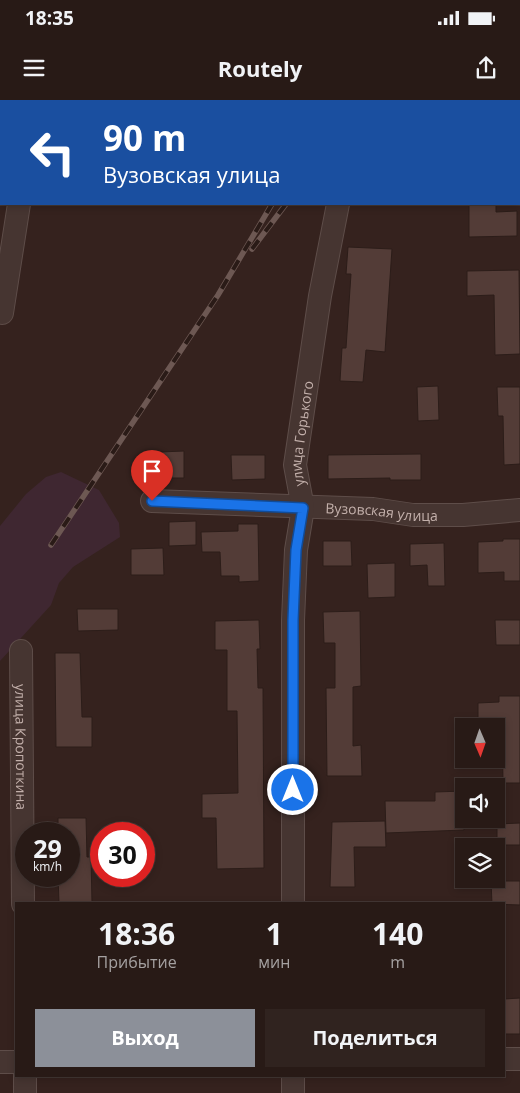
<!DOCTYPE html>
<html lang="ru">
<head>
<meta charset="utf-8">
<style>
	:root { --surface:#281a16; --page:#30231f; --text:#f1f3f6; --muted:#a5a1a1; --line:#443835; --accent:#8c9099 }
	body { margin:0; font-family:"Open Sans",sans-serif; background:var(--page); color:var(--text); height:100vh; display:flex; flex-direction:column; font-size:19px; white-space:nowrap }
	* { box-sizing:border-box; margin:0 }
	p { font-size:16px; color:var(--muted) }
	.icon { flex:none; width:28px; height:28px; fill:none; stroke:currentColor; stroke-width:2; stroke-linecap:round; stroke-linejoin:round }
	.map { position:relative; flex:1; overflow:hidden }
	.sheet { position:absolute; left:15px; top:802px; width:490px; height:175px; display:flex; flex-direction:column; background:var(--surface); border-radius:0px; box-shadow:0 2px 8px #0003,0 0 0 1px var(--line) }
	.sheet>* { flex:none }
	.guide { position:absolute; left:0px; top:0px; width:520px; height:105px; box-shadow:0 2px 8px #0003,0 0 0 1px var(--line); background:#1a4fa0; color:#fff; overflow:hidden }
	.needle { width:32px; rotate:178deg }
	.controls { position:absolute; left:455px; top:618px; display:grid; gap:10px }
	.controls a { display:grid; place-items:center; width:50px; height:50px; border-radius:0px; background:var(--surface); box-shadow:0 2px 8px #0003,0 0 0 1px var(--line); font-size:25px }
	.speed { position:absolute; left:15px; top:722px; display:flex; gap:10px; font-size:25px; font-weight:700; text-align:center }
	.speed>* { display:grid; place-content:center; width:65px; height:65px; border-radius:50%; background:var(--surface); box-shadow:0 2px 8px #0003,0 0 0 1px var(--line); line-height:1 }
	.speed small { font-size:12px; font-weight:400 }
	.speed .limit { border:8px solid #d22; background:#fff; color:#111 }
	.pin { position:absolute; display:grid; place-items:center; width:42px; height:42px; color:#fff; margin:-51px -21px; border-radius:50% 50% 50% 0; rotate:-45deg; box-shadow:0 0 5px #0007 }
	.pin .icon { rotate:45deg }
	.me { position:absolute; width:55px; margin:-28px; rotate:0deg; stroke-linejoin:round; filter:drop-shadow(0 0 4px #0008) }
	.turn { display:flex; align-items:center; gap:18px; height:105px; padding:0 20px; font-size:22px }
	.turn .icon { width:65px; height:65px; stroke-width:2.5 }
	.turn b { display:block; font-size:35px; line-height:42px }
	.eta { display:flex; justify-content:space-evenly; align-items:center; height:85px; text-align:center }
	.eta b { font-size:30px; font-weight:700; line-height:35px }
	.button { display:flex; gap:10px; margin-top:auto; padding:10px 20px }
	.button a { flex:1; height:58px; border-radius:0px; background:var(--accent); color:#fff; font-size:20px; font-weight:700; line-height:58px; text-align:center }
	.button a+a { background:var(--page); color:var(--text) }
	.status { display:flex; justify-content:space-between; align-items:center; height:35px; padding:0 25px; background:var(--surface); direction:ltr }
	.status svg { height:14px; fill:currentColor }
	header { display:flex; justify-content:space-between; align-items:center; height:65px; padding:0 20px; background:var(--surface); font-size:22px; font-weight:700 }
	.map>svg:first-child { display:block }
	.green { fill:#3f2731 }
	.building { fill:#533c37; stroke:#2c1d19 }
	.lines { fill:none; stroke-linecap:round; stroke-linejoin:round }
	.minor-casing { stroke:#5e4d49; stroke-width:24 }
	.minor { stroke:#463531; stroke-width:22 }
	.rail-casing { stroke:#6d5853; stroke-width:5.5 }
	.rail { stroke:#2a1b17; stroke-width:4; stroke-dasharray:11; stroke-linecap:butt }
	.route-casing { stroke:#114b97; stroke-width:12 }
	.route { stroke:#1a73e8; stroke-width:9 }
	.labels { text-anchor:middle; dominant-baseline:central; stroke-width:4; stroke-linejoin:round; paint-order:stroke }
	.street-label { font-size:14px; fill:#c3b0ab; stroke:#2a1b17 }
</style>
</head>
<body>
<div class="status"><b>18:35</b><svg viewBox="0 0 49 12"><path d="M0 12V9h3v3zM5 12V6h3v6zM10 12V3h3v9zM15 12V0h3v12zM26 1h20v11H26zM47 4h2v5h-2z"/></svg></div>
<header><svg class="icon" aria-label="menu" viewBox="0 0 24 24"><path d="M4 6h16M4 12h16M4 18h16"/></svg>Routely<svg class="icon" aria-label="share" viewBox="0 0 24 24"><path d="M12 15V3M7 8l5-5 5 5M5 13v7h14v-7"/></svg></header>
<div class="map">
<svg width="520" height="993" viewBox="0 0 520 993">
	<rect width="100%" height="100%" fill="#35221e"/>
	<polygon class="green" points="61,372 99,390 119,423 120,437 73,467 59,483 51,505 0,561 0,426 26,394 46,377"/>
	<g class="building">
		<polygon points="469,104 496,104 496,112 517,111 517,136 469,137"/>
		<polygon points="348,147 392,149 385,252 366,250 363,282 340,281 342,248 346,248 351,174 346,174"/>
		<polygon points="519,170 520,254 495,255 494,195 467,196 467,171"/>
		<polygon points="438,286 439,320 418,321 417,287"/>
		<polygon points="497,287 520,287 520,364 504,365 503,316 498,316"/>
		<polygon points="184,351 184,378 160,378 160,352"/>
		<polygon points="421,354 421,380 390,380 390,378 328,379 328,355"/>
		<polygon points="231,355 265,355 265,379 232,380"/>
		<polygon points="196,421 196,445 169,446 169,422"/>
		<polygon points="238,424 258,424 259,481 239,482 239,476 221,476 220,452 202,452 201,432 238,431"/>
		<polygon points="503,439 520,439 520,481 504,481 504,472 478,473 478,442 503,441"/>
		<polygon points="323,441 351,441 352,466 323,466"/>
		<polygon points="444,443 445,486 428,486 427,465 410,466 410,444"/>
		<polygon points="163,448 164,475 131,475 131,449"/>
		<polygon points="395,463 395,497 368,498 367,464"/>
		<polygon points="77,509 118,509 118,530 78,531"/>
		<polygon points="360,511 361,586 353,587 353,646 361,645 362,676 327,676 326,588 335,588 335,543 324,543 323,512"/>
		<polygon points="259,520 260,549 257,549 258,588 263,588 264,768 217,769 216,718 202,718 202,694 238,693 237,611 227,611 227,550 215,550 215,521"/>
		<polygon points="495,520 520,520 520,545 496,545"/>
		<polygon points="55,553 80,553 82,617 92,617 92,647 56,647"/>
		<polygon points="499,596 520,596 520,683 503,683 502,622 478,622 478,603 499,602"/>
		<polygon points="464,691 464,730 386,733 385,701 435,701 435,692"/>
		<polygon points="58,718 86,718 87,757 91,757 92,802 59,803 58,776 69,776 69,734 58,734"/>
		<polygon points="385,721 386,747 354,747 355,787 330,787 332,722"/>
		<polygon points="520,723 520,745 497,745 497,724"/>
		<polygon points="491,781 520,781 520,805 492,804"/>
		<polygon points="520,898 520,934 504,934 504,899"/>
	</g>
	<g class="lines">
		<defs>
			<g id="minor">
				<polyline points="35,1 35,0"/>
				<polyline points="2,213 19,104"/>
				<path id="s1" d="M152 401 373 409 413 415H463L520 410"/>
				<path id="s2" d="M21 551 23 804"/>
				<path id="s3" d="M293 804V520L296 450 303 408 295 365 320 196 338 104"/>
				<polyline points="504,959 520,959"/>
				<polyline points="0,962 16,962"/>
				<polyline points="25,976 25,993"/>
				<polyline points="293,976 293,993"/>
			</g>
		</defs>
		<use href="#minor" class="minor-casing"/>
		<use href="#minor" class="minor"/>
		<defs>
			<g id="rail">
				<polyline points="330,1 331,0"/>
				<polyline points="339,1 340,0"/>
				<polyline points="383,1 384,0"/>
				<polyline points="252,149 286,104"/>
				<polyline points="51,445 218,195 272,104"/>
			</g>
		</defs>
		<use href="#rail" class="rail-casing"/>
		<use href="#rail" class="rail"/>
	</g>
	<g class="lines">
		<defs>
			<polyline id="route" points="152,401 303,408 296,450 293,520 293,690"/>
		</defs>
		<use href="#route" class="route-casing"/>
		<use href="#route" class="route"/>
	</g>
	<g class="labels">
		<g class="street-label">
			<text stroke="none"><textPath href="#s3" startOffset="472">улица Горького</textPath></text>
			<text stroke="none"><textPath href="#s1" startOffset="230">Вузовская улица</textPath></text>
			<text stroke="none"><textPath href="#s2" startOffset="96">улица Кропоткина</textPath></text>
		</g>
	</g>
</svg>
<div class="controls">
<a><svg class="needle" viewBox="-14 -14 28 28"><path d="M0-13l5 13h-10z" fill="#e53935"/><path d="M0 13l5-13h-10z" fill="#a5a1a1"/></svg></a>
<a><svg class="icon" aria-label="sound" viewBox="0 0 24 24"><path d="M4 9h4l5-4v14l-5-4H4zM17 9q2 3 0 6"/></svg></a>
<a><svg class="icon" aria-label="layers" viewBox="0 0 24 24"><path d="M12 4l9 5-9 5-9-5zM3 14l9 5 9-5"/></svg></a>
</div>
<div class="speed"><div>29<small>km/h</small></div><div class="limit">30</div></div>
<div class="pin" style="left:152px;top:401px;background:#d93025"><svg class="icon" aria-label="arrive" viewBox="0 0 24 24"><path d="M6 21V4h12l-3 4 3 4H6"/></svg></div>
<svg class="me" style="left:293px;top:690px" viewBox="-20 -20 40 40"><circle r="17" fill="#1a73e8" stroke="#fff" stroke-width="3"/><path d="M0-11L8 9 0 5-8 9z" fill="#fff"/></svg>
<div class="guide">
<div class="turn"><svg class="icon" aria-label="left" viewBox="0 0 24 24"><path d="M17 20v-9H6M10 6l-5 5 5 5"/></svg><div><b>90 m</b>Вузовская улица</div></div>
</div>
<section class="sheet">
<div class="eta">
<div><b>18:36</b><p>Прибытие</p></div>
<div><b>1</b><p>мин</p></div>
<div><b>140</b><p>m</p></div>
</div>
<div class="button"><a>Выход</a><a>Поделиться</a></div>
</section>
</div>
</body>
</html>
